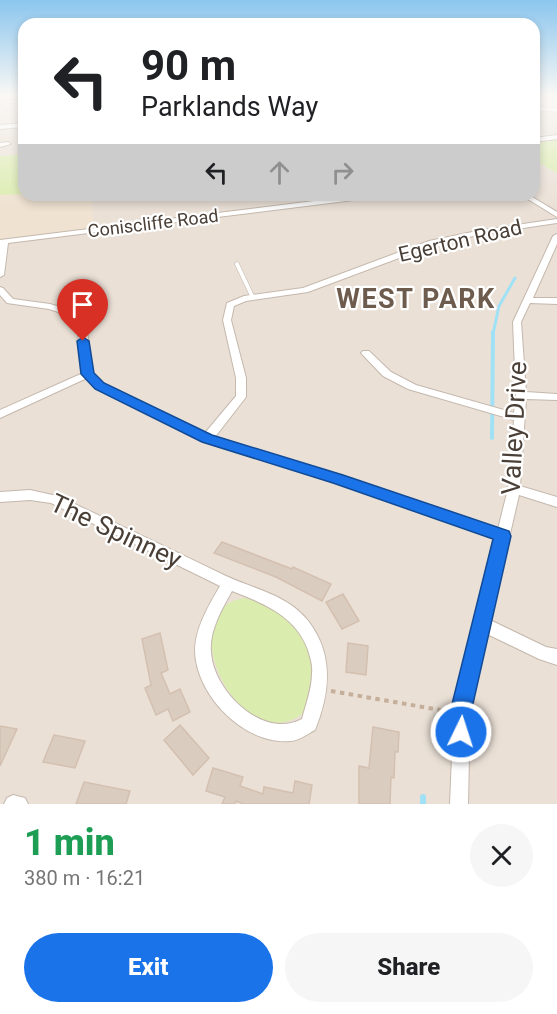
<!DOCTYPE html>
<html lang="en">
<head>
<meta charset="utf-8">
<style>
	:root { --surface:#fff; --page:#f6f6f6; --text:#202124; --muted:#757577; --accent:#1a73e8 }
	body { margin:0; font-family:Roboto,sans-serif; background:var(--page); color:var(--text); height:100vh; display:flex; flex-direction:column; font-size:22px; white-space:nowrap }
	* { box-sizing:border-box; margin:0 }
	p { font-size:20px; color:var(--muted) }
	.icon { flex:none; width:33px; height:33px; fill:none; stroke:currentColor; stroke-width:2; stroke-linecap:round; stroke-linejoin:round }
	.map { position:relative; height:804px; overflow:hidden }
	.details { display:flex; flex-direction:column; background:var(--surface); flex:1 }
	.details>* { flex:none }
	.banner { position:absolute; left:18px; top:18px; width:522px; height:183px; border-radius:18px; box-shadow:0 3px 9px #0003; background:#fff; color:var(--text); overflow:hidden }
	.pin { position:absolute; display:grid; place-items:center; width:51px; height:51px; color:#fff; margin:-62px -26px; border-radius:50% 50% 50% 0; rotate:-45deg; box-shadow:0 0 6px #0007 }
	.pin .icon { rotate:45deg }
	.me { position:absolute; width:66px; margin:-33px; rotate:4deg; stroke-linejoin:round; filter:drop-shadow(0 0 4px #0008) }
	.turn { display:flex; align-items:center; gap:21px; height:126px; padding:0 24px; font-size:27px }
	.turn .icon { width:78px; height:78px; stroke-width:2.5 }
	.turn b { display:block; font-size:42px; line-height:51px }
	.lanes { display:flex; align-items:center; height:57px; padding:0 24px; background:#0003; justify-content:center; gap:30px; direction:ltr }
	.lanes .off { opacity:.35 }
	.round { display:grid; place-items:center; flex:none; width:63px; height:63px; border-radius:32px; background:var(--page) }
	.headline { display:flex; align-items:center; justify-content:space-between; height:102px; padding:0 24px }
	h1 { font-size:36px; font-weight:800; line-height:45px; color:#1e9e55 }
	.cta { display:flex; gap:12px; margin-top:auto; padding:12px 24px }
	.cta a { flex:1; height:69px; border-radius:36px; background:var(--accent); color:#fff; font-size:24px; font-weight:800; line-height:69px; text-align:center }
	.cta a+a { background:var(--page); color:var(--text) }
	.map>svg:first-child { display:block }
	.residential { fill:#eae0d6 }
	.education { fill:#efe2d1 }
	.green { fill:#dbecaf }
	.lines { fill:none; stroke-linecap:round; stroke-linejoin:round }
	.stream-far2 { stroke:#a1e1f6; stroke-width:3 }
	.stream-far1 { stroke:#a1e1f6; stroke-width:4 }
	.stream { stroke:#a1e1f6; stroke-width:6 }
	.building { fill:#dbccc0; stroke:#d3c0b0; stroke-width:1.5 }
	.service-casing { stroke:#c5b8ad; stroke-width:5 }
	.minor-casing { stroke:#c5b8ad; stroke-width:2 }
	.tertiary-casing { stroke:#c5b8ad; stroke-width:1 }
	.path { stroke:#c5af9a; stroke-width:4; stroke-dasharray:4.5 4.5; stroke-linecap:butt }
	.service { stroke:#fff; stroke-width:4 }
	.minor { fill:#fff; fill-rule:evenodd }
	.tertiary { fill:#fff; fill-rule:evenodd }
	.route { fill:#1a73e8; stroke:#114b97; stroke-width:1.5 }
	.labels { text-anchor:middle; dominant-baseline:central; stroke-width:4.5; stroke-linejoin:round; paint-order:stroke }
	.far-street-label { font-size:18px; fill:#4a3f36; stroke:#fff }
	.street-label { font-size:21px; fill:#4a3f36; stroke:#fff }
	.near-street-label { font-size:26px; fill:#4a3f36; stroke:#fff }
	.district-label { font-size:27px; font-weight:bold; letter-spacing:1.5px; fill:#6d5b4d; stroke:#fff }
</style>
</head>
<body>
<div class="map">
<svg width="557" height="804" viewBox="0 0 557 804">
	<rect width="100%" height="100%" fill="#f5efe9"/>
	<g class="residential">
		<polygon points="0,96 24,96 24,154 0,156"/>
		<polygon points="534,109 557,110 557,134 534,136"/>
		<polygon points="534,160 557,173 557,804 0,804 0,194 108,195 135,199 175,195 534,195"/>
	</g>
	<polygon class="education" points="24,155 24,195 91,195 94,228 0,239 0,157"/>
	<g class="green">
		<polygon points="557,138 557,173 534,160 534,141"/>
		<polygon points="24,154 24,194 0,195 0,156"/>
		<path d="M245 598C280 607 314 632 314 672 313 684 309 698 307 710 242 769 166 608 245 598Z"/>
	</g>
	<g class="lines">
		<polyline class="stream-far2" points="493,334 499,306 515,278"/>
		<polyline class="stream-far1" points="492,438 493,332"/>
		<polyline class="stream" points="423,797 423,804"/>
	</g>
	<g class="building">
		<polygon points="222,542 292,569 293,567 331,584 322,601 276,577 214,553"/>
		<polygon points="343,594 359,621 342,629 326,602"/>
		<polygon points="160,633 168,670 161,673 170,694 180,689 190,712 173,721 168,709 156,715 145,688 151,685 142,639"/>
		<polygon points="348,643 368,646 366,675 346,672"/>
		<polygon points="180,725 209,758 193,775 164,740"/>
		<polygon points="0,726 17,729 0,766"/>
		<polygon points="373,727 399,732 398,752 395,752 394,778 391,777 390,804 359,804 359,766 369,768"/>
		<polygon points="54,735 85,741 75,768 43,762"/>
		<polygon points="213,768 243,777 240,786 263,794 264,787 293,793 295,781 312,785 309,804 244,804 236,801 235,804 222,804 225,797 206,791"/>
		<polygon points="84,782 130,791 126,804 76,804"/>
	</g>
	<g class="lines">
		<defs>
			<polyline id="service" points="237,264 253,298"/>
			<g id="minor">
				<polygon points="24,99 24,101 0,104 0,102"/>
				<polygon points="24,123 24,127 0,129 0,125"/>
				<polygon points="557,135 557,139 534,142 534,138"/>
				<polygon points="0,143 8,142 11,144 0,147"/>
				<polygon points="362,195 381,195 378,197 8,243 4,275 0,277 0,240"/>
				<polygon points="521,195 529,195 557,212 557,217"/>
				<polygon points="557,219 557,223 482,234 434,245 308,292 246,301 234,306 231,320 246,378 246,397 215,437 342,476 498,529 508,489 514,420 408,389 383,376 361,353 363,351 369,351 391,372 416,385 514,413 516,395 513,322 553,236 557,234 557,244 533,298 557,298 557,304 530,303 521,322 526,392 557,394 557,400 526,399 520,486 557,497 557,507 519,495 490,620 546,647 557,649 557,665 539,659 487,634 470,708 468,804 450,804 454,708 496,539 334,482 203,442 96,388 87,378 0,418 0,410 83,373 77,325 68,315 49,309 7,303 0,295 0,287 3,288 13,299 50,304 74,311 86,325 93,373 104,384 205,433 236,396 236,378 223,320 227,303 244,296 303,288 429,241 482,230"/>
				<path d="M30 490 57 496C114 522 170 549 226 576 254 589 289 595 309 622 334 655 330 693 315 730 307 734 299 741 290 741 244 745 196 695 195 651 195 628 209 605 220 586L51 503 30 500 0 502V492ZM232 591C263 603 296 616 308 650 310 657 313 665 312 673 312 688 306 704 302 719 263 740 213 691 211 652 209 631 222 609 232 591Z"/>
				<polygon points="13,795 25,798 28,804 4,804 7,798"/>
			</g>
			<polygon id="tertiary" points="534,106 557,108 557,112 534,110"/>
		</defs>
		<use href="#service" class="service-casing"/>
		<use href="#minor" class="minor-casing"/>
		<use href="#tertiary" class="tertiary-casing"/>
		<polyline class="path" points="331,691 446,711"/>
		<use href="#service" class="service"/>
		<use href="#minor" class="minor"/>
		<use href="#tertiary" class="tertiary"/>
	</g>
	<linearGradient id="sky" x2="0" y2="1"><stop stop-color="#8bc6ee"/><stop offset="0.46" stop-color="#faf8f5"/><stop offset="1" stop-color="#faf8f5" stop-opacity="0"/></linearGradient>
	<rect width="557" height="208" fill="url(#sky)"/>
	<polygon class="route" points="83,337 89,341 94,373 104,383 212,435 343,475 509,531 511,536 472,708 472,732 469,740 461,743 453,740 450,732 451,708 493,539 333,483 202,442 95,389 81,374 77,341"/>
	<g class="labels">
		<g class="far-street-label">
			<text transform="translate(153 223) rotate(-7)">Coniscliffe Road</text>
		</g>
		<g class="street-label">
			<text transform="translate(460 241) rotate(-13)">Egerton Road</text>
		</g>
		<g class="near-street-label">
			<text transform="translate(514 428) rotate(-87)">Valley Drive</text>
			<text transform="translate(116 531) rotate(25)">The Spinney</text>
		</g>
		<g class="district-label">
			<text x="416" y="299">WEST PARK</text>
		</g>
	</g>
</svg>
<div class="pin" style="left:83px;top:341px;background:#d93025"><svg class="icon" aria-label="arrive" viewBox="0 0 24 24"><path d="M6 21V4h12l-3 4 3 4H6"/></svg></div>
<svg class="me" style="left:461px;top:732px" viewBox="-20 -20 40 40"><circle r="17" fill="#1a73e8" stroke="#fff" stroke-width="3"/><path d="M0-11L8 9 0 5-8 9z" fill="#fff"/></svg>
<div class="banner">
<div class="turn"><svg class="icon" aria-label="left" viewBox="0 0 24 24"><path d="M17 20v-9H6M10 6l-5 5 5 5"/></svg><div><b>90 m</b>Parklands Way</div></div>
<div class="lanes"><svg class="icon" aria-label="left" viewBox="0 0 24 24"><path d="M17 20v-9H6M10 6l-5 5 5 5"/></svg><svg class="icon off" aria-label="ahead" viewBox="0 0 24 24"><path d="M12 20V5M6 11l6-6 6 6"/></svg><svg class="icon off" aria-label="right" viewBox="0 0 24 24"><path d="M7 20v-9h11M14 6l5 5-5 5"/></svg></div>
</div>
</div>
<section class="details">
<div class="headline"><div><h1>1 min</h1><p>380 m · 16:21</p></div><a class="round"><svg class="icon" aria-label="close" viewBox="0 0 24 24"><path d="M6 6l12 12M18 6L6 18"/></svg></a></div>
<div class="cta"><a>Exit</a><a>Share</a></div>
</section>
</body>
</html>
